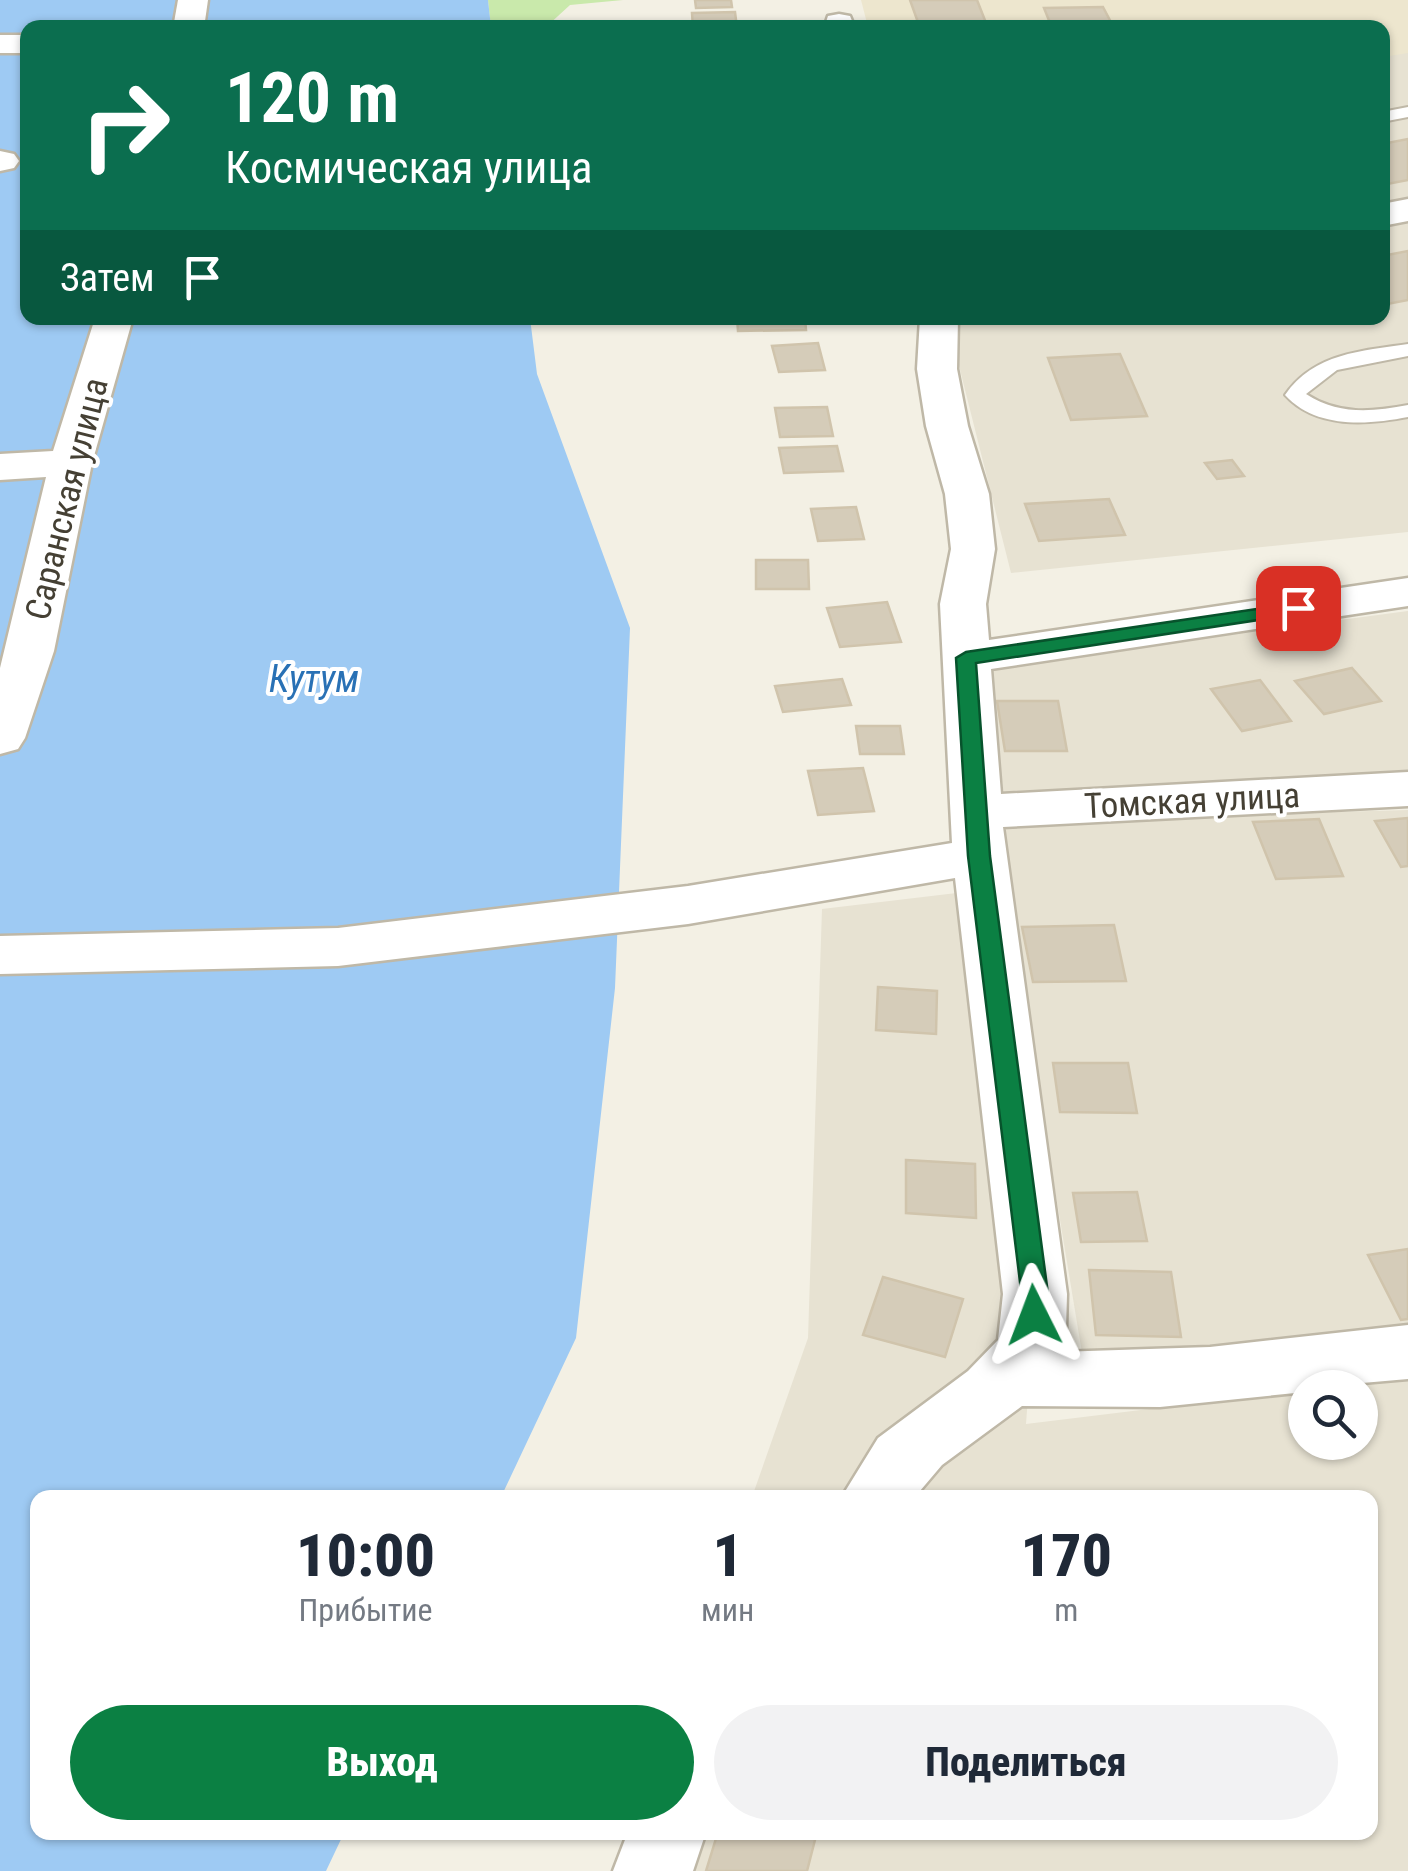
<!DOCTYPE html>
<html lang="ru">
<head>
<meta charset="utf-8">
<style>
	:root { --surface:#fff; --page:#f2f2f3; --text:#1f2937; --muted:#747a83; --accent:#0b8043 }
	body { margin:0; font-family:"Roboto Condensed",sans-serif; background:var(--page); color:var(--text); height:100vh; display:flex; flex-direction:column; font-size:38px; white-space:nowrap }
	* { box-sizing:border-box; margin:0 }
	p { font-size:32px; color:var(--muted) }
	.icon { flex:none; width:55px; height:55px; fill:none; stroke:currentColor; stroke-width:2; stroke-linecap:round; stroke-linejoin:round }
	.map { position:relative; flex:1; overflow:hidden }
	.drawer { position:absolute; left:30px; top:1490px; width:1348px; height:350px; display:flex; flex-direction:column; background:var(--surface); border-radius:20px; box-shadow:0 2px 8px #0004 }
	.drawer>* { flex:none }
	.top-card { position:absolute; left:20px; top:20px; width:1370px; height:305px; border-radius:20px; box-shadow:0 2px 8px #0004; background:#0b6e4f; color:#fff; overflow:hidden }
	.controls { position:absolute; left:1288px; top:1370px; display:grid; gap:20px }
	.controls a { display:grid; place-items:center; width:90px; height:90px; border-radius:50%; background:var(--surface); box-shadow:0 2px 8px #0004; font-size:50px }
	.pin { position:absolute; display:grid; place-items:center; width:85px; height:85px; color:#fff; margin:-42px; border-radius:20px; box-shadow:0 5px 15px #0006 }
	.me { position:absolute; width:110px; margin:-55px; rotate:357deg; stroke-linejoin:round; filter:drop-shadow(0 0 8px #0008) }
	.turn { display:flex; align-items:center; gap:35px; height:210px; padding:0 40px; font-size:45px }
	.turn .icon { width:130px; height:130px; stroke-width:2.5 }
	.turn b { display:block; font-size:70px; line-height:85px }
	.then { display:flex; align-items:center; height:95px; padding:0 40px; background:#0003; gap:20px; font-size:38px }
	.eta { display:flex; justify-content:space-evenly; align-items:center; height:170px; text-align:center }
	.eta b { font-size:60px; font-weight:800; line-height:70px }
	.cta { display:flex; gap:20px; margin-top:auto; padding:20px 40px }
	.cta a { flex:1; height:115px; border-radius:60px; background:var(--accent); color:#fff; font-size:40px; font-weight:800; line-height:115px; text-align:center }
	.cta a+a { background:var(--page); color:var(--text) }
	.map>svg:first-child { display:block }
	.residential { fill:#e7e2d2 }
	.education { fill:#ede6ce }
	.green { fill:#c9e9ab }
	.water { fill:#9ecaf3 }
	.building { fill:#d5ccb9; stroke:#d0c4ac; stroke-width:2.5 }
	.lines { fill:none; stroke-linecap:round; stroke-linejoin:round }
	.lane-casing { stroke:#bfb8a7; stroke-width:4 }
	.street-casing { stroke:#bfb8a7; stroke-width:5 }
	.lane { fill:#fff; fill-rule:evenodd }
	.street { fill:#fff; fill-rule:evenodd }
	.route { fill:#0b8043; stroke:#07532c; stroke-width:2.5 }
	.labels { text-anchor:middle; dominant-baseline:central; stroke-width:8; stroke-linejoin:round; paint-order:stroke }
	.street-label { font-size:35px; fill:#454034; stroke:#fff }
	.water-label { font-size:38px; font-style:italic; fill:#2971b5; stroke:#fff }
</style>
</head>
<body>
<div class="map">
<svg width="1408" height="1871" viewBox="0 0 1408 1871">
	<rect width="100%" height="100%" fill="#f3f0e4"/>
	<g class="residential">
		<polygon points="1408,0 1408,532 1011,573 947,318 1382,318 1382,28"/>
		<polygon points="1408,611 1408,773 1004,796 986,667"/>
		<polygon points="1408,810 1408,1325 1083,1359 994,821"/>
		<polygon points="965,892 1034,1315 1026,1424 1305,1390 1305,1442 1360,1442 1360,1388 1329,1387 1408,1378 1408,1871 615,1871 633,1832 1370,1832 1370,1498 752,1497 808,1338 822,909"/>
	</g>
	<polygon class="education" points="861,0 1408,0 1408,53 1383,57 1382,28 868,27"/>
	<polygon class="green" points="488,0 623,0 570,5 546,27 491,28"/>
	<polygon class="water" points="0,0 488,0 491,27 28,28 28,318 530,318 537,374 630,628 615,988 576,1338 501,1497 38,1498 38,1832 344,1833 326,1871 0,1871"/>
	<g class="building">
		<polygon points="695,0 731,0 732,7 696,8"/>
		<polygon points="910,0 977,0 988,28 920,28"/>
		<polygon points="1103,7 1114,28 1052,28 1044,8"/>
		<polygon points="735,12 737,28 693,28 692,13"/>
		<polygon points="1408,139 1408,180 1382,185 1382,144"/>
		<polygon points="1408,251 1408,300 1382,305 1382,256"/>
		<polygon points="737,318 805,318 806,330 738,331"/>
		<polygon points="818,343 825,370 779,372 772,346"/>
		<polygon points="1120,354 1147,416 1071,420 1048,358"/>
		<polygon points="827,407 833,436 780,437 775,408"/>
		<polygon points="837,446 843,471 784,473 779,448"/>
		<polygon points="1232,460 1244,476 1217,479 1205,463"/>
		<polygon points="1109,499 1125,535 1039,541 1025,504"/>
		<polygon points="856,507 864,539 818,541 811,509"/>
		<polygon points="756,560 808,560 809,589 756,589"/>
		<polygon points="887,602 901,642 840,647 827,608"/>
		<polygon points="1352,668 1381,701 1324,714 1295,681"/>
		<polygon points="842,679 851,705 783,712 775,686"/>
		<polygon points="1260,680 1291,721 1242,731 1211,689"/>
		<polygon points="997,701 1058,701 1067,751 1005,751"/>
		<polygon points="856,726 900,726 904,754 860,754"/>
		<polygon points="863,768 874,811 818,815 808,771"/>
		<polygon points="1408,818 1408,866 1401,867 1375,821"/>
		<polygon points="1319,819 1343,876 1276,879 1253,822"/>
		<polygon points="1114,925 1126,981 1033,982 1022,927"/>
		<polygon points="878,987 937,991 936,1034 876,1030"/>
		<polygon points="1053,1063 1128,1063 1137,1113 1060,1112"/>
		<polygon points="906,1160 975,1164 976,1218 906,1213"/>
		<polygon points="1137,1192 1147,1241 1081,1242 1073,1193"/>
		<polygon points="1408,1249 1408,1319 1401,1320 1368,1255"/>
		<polygon points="1089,1270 1171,1272 1181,1337 1096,1335"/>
		<polygon points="883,1277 963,1299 945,1357 863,1335"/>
		<polygon points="718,1832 817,1832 807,1871 706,1871"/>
	</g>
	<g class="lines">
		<defs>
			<g id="lane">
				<polygon points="1408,107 1408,117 1382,122 1382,112"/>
				<path d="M1408 344V356L1337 370 1306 394C1339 415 1371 412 1408 405V417C1367 425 1316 429 1285 395 1314 353 1361 351 1408 344Z"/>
			</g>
			<g id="street">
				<polygon points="178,0 208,0 204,28 173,28"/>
				<polygon points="839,14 850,16 855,28 824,28 828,16"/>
				<rect x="0" y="35" width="28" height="18"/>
				<polygon points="0,151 14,154 19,161 14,168 0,171"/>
				<polygon points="1408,199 1408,221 1382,226 1382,204"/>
				<polygon points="95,318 133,318 92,463 54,651 25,738 18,749 0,754 0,668 46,477 0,480 0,454 53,451"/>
				<polygon points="920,318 958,318 957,369 968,426 989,494 995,549 986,604 989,640 1408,578 1408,606 991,669 1001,794 1408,772 1408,806 1003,827 1067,1294 1066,1329 1058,1352 1210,1347 1408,1325 1408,1379 1305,1388 1305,1392 1160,1407 1022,1406 942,1465 914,1498 841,1498 878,1438 968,1371 998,1340 1003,1294 955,878 688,924 338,966 0,974 0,936 338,928 688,886 952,843 940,604 951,549 945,494 926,426 917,369"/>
				<polygon points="628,1832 706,1832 693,1871 613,1871"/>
			</g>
		</defs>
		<use href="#lane" class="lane-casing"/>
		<use href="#street" class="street-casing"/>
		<use href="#lane" class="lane"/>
		<use href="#street" class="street"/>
	</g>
	<polygon class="route" points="1298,603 1307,608 1304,613 976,663 990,856 1048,1294 1043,1323 1034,1326 1025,1323 968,856 956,658 966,652"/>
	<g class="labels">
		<g class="street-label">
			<text transform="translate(67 499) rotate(-76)">Саранская улица</text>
			<text transform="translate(1192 801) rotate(-3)">Томская улица</text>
		</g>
		<g class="water-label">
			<text x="314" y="679">Кутум</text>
		</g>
	</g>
</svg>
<div class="controls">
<a><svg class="icon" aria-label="search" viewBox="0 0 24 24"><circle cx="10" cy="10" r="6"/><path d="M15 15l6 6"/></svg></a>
</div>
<div class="pin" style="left:1298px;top:608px;background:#d93025"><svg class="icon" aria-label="arrive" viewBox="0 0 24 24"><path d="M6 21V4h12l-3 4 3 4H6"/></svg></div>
<svg class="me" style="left:1034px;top:1315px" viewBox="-20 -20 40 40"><path d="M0-17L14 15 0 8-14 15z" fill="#0b8043" stroke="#fff" stroke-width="4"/></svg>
<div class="top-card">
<div class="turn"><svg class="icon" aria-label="right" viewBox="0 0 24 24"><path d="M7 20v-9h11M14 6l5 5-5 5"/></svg><div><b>120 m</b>Космическая улица</div></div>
<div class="then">Затем<svg class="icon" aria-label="arrive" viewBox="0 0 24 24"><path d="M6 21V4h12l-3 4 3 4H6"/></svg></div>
</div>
<section class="drawer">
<div class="eta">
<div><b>10:00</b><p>Прибытие</p></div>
<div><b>1</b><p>мин</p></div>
<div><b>170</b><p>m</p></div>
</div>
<div class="cta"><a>Выход</a><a>Поделиться</a></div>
</section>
</div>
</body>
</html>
